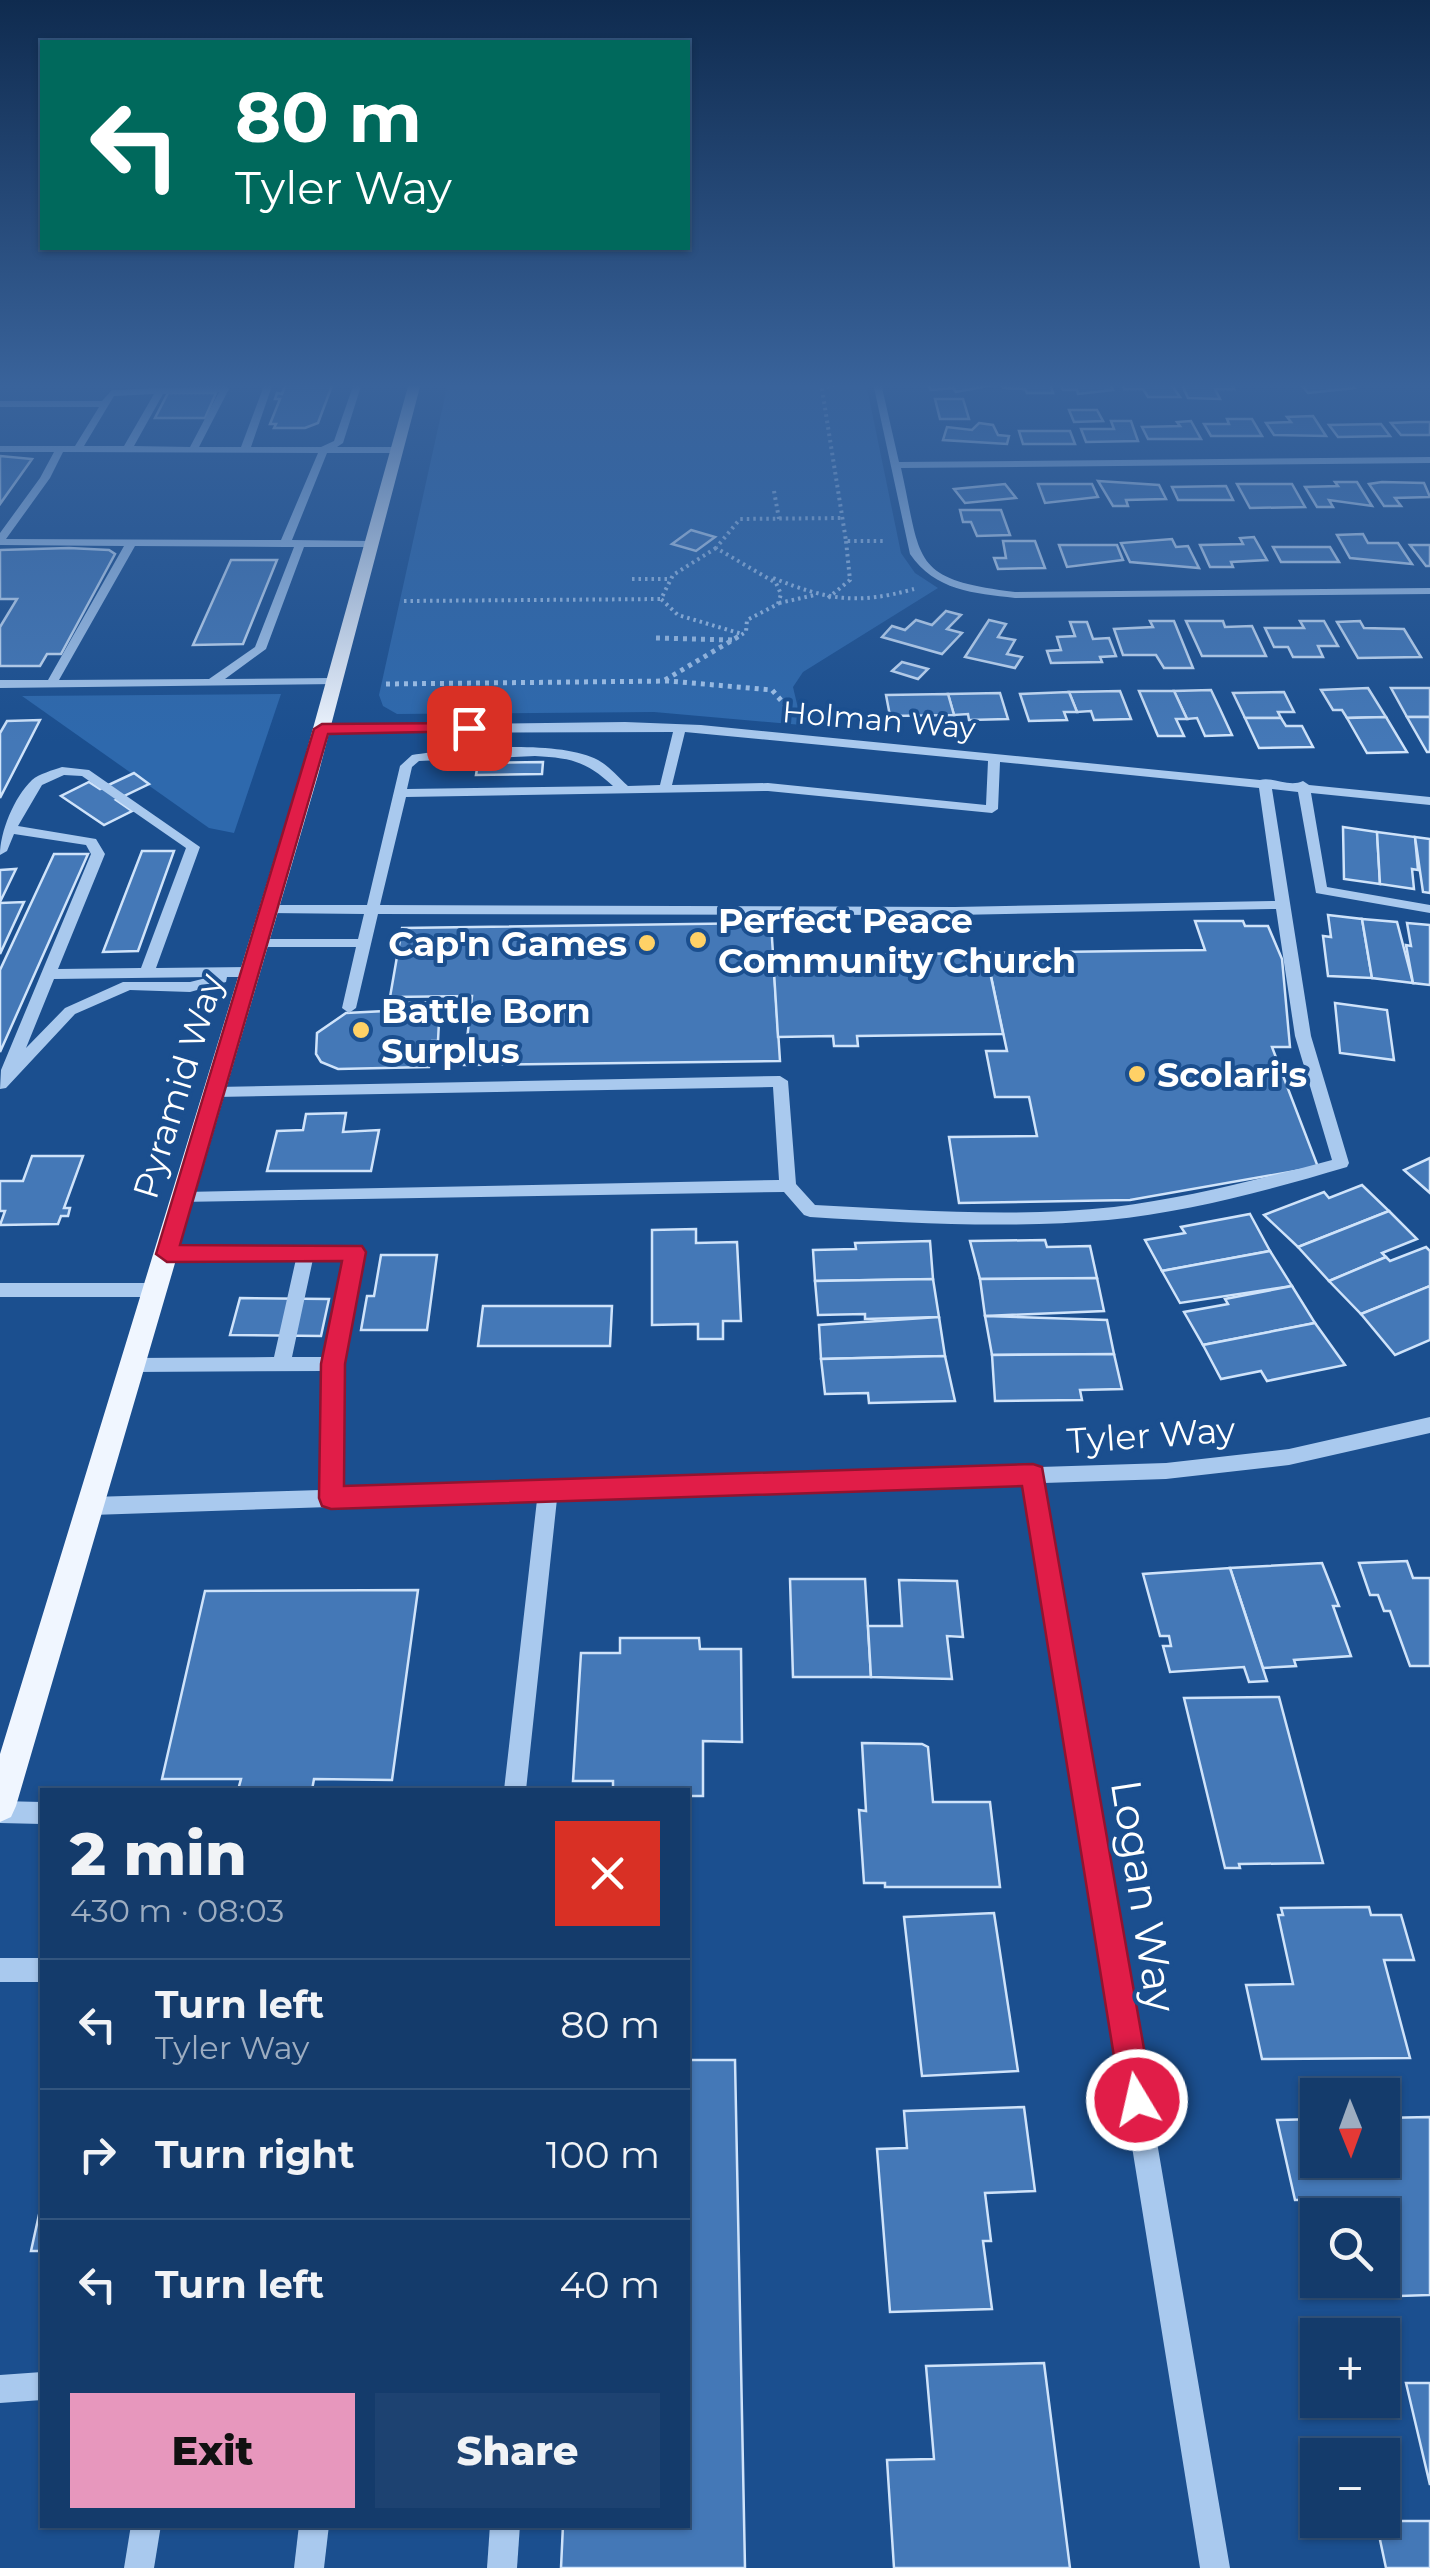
<!DOCTYPE html>
<html lang="en">
<head>
<meta charset="utf-8">
<style>
	:root { --surface:#143b6b; --page:#1d4271; --text:#f1f3f6; --muted:#9dadc1; --line:#33557e; --accent:#e797bd }
	body { margin:0; font-family:Montserrat,sans-serif; background:var(--page); color:var(--text); height:100vh; display:flex; flex-direction:column; font-size:38px; white-space:nowrap }
	* { box-sizing:border-box; margin:0 }
	p { font-size:32px; color:var(--muted) }
	.icon { flex:none; width:55px; height:55px; fill:none; stroke:currentColor; stroke-width:2; stroke-linecap:round; stroke-linejoin:round }
	.map { position:relative; flex:1; overflow:hidden }
	.details { position:absolute; left:40px; top:1788px; width:650px; height:740px; display:flex; flex-direction:column; background:var(--surface); border-radius:0px; box-shadow:0 2px 8px #0004,0 0 0 2px var(--line) }
	.details>* { flex:none }
	.guide { position:absolute; left:40px; top:40px; width:650px; height:210px; border-radius:0px; box-shadow:0 2px 8px #0004,0 0 0 2px var(--line); background:#00695c; color:#fff; overflow:hidden }
	.needle { width:65px; rotate:179deg }
	.buttons { position:absolute; left:1300px; top:2078px; display:grid; gap:20px }
	.buttons a { display:grid; place-items:center; width:100px; height:100px; border-radius:0px; background:var(--surface); box-shadow:0 2px 8px #0004,0 0 0 2px var(--line); font-size:50px }
	.pin { position:absolute; display:grid; place-items:center; width:85px; height:85px; color:#fff; margin:-42px; border-radius:20px; box-shadow:0 5px 15px #0006 }
	.me { position:absolute; width:110px; margin:-55px; rotate:351deg; stroke-linejoin:round; filter:drop-shadow(0 0 8px #0008) }
	.turn { display:flex; align-items:center; gap:35px; height:210px; padding:0 30px; font-size:45px }
	.turn .icon { width:130px; height:130px; stroke-width:2.5 }
	.turn b { display:block; font-size:70px; line-height:85px }
	.round { display:grid; place-items:center; flex:none; width:105px; height:105px; border-radius:0px; background:var(--page) }
	.overview { display:flex; align-items:center; justify-content:space-between; height:170px; padding:0 30px }
	h1 { font-size:60px; font-weight:800; line-height:75px }
	.primary-button { display:flex; gap:20px; margin-top:auto; padding:20px 30px }
	.primary-button a { flex:1; height:115px; border-radius:0px; background:var(--accent); color:#111; font-size:40px; font-weight:800; line-height:115px; text-align:center }
	.primary-button a+a { background:var(--page); color:var(--text) }
	ul { padding:0; list-style:none }
	li { display:flex; align-items:center; gap:30px; height:130px; padding:0 30px; border-top:2px solid var(--line) }
	li div { flex:1 }
	li b { display:block; font-size:38px }
	li em { font-style:normal }
	.map>svg:first-child { display:block }
	.green { fill:#2e69ad }
	.building { fill:#4478b7; stroke:#cfe3fa; stroke-width:2.5 }
	.lines { fill:none; stroke-linecap:round; stroke-linejoin:round }
	.path-far1 { stroke:#a9c9ee; stroke-width:4; stroke-dasharray:2.5 4; stroke-linecap:butt }
	.path { stroke:#a9c9ee; stroke-width:5; stroke-dasharray:4 5; stroke-linecap:butt }
	.minor { fill:#a9c9ee; fill-rule:evenodd }
	.major { fill:#f0f6ff; fill-rule:evenodd }
	.route { fill:#e11d48; stroke:#92132f; stroke-width:2.5 }
	.poi-dot { fill:#ffd166; stroke:#1b4f8f; stroke-width:4 }
	.labels { text-anchor:middle; dominant-baseline:central; stroke-width:8; stroke-linejoin:round; paint-order:stroke }
	.far-street-label { font-size:30px; fill:#fff; stroke:#1b4f8f }
	.poi-label { font-size:35px; font-weight:bold; fill:#fff; stroke:#1b4f8f; text-anchor:start }
	.street-label { font-size:35px; fill:#fff; stroke:#1b4f8f }
	.near-street-label { font-size:42px; fill:#fff; stroke:#1b4f8f }
</style>
</head>
<body>
<div class="map">
<svg width="1430" height="2568" viewBox="0 0 1430 2568">
	<rect width="100%" height="100%" fill="#1b4f8f"/>
	<g class="green">
		<polygon points="448,383 866,383 901,553 915,573 938,588 803,672 793,687 802,725 654,712 397,714 383,706 379,695"/>
		<polygon points="281,694 234,833 209,828 22,696"/>
	</g>
	<g class="building">
		<polygon points="286,383 333,383 318,423 305,428 274,428 276,424 270,424 280,399 275,399 277,393 282,394"/>
		<polygon points="926,383 992,383 993,385 956,392 953,388 931,390"/>
		<polygon points="1001,383 1050,383 1053,393 1027,393 1025,389 1003,388"/>
		<polygon points="1060,383 1110,383 1113,390 1078,394 1077,390 1063,390"/>
		<polygon points="1121,383 1170,383 1180,397 1148,397 1143,389 1124,389"/>
		<polygon points="1181,383 1231,383 1234,389 1215,389 1220,399 1188,398"/>
		<polygon points="1300,383 1351,383 1355,388 1308,393"/>
		<polygon points="168,393 216,393 205,418 155,418"/>
		<polygon points="935,399 963,399 969,419 940,419"/>
		<polygon points="1069,410 1097,410 1103,421 1074,422"/>
		<polygon points="1313,416 1326,436 1274,435 1266,423 1291,422 1287,417"/>
		<polygon points="1227,419 1252,419 1262,436 1211,436 1204,424 1229,424"/>
		<polygon points="1111,421 1131,421 1138,441 1086,442 1081,429 1114,429"/>
		<polygon points="1191,421 1201,439 1148,439 1142,427 1180,426 1177,422"/>
		<polygon points="1415,422 1430,422 1430,435 1401,435 1391,423"/>
		<polygon points="979,423 993,425 998,435 1009,436 1007,444 943,440 947,427 972,430"/>
		<polygon points="1381,424 1390,436 1338,437 1329,425"/>
		<polygon points="1019,431 1070,431 1075,444 1023,444"/>
		<polygon points="0,456 32,459 0,504"/>
		<polygon points="1098,481 1159,485 1166,499 1126,500 1128,506 1113,506"/>
		<polygon points="1335,482 1357,482 1372,506 1329,500 1333,507 1317,507 1305,487 1338,486"/>
		<polygon points="1382,482 1424,483 1430,497 1395,498 1401,506 1384,506 1369,484"/>
		<polygon points="1005,484 1016,498 965,503 954,489"/>
		<polygon points="1038,484 1092,484 1098,497 1045,503"/>
		<polygon points="1237,484 1292,484 1305,507 1250,508"/>
		<polygon points="1226,486 1233,500 1178,500 1172,487"/>
		<polygon points="960,510 1001,510 1010,535 977,536 971,522 963,522"/>
		<polygon points="691,530 715,537 696,551 672,544"/>
		<polygon points="1363,534 1368,543 1398,543 1412,564 1350,558 1337,535"/>
		<polygon points="1254,537 1267,560 1231,562 1233,567 1210,567 1200,545 1243,544 1240,538"/>
		<polygon points="1172,539 1176,547 1188,546 1199,568 1130,562 1121,543"/>
		<polygon points="1003,541 1035,541 1045,568 998,569 994,558 1006,558"/>
		<polygon points="1059,545 1117,545 1123,560 1067,567"/>
		<polygon points="1410,545 1430,545 1430,566 1426,566"/>
		<polygon points="1273,547 1330,547 1339,562 1281,562"/>
		<polygon points="69,548 109,550 115,554 61,654 47,654 40,666 0,666 0,627 17,599 0,599 0,550"/>
		<polygon points="231,560 277,560 243,644 193,645"/>
		<polygon points="946,611 961,615 947,629 962,633 942,654 882,637 892,626 905,630 916,620 932,625"/>
		<polygon points="989,620 1006,624 998,637 1015,640 1007,654 1022,657 1015,668 965,657"/>
		<polygon points="1150,621 1174,621 1193,668 1164,668 1156,655 1123,655 1114,629 1153,627"/>
		<polygon points="1186,621 1223,621 1225,627 1252,626 1266,656 1202,656"/>
		<polygon points="1300,621 1324,621 1338,646 1318,646 1323,657 1293,657 1288,647 1274,647 1265,628 1304,628"/>
		<polygon points="1360,621 1364,628 1404,629 1421,657 1358,658 1337,622"/>
		<polygon points="1070,622 1087,622 1093,639 1109,638 1116,656 1100,657 1102,662 1051,663 1047,651 1061,650 1057,637 1075,636"/>
		<polygon points="902,662 928,669 918,679 892,671"/>
		<polygon points="1368,688 1386,717 1347,718 1342,710 1333,710 1321,690"/>
		<polygon points="1391,688 1430,688 1430,717 1407,717"/>
		<polygon points="1211,690 1220,709 1232,735 1205,736 1197,718 1187,719 1174,691"/>
		<polygon points="1120,691 1131,719 1094,720 1091,711 1077,712 1069,692"/>
		<polygon points="1139,691 1174,691 1187,719 1176,719 1184,736 1158,736"/>
		<polygon points="1069,692 1077,712 1064,712 1067,720 1029,721 1020,694"/>
		<polygon points="1284,692 1294,712 1278,712 1281,718 1245,718 1233,693"/>
		<polygon points="1000,693 1008,719 969,720 968,714 954,715 948,694"/>
		<polygon points="948,694 954,715 890,716 886,695"/>
		<polygon points="1386,717 1407,752 1367,753 1347,718"/>
		<polygon points="1407,717 1430,717 1430,752 1427,752"/>
		<polygon points="1245,718 1281,718 1286,726 1302,726 1313,747 1259,748"/>
		<polygon points="40,720 0,798 0,733 7,721"/>
		<polygon points="543,762 542,774 476,775 478,763"/>
		<polygon points="134,773 149,784 116,800 132,811 104,825 61,796 89,782 100,789"/>
		<polygon points="1343,827 1377,832 1380,884 1344,879"/>
		<polygon points="1377,832 1415,837 1418,870 1412,869 1414,889 1380,884"/>
		<polygon points="1415,837 1430,839 1430,893 1423,892"/>
		<polygon points="142,851 174,851 138,951 103,952"/>
		<polygon points="54,854 88,854 0,1052 0,970"/>
		<polygon points="16,869 0,902 0,870"/>
		<polygon points="24,902 0,954 0,903"/>
		<polygon points="1328,915 1362,919 1372,978 1328,976 1323,936 1331,937"/>
		<polygon points="1362,919 1397,922 1413,983 1372,978"/>
		<polygon points="1195,921 1243,921 1245,926 1268,926 1282,959 1290,1047 1272,1047 1318,1167 1130,1200 959,1203 949,1137 1037,1136 1029,1097 995,1097 986,1051 1007,1051 986,953 1205,950"/>
		<polygon points="771,923 780,1061 464,1065 472,996 390,997 402,928"/>
		<polygon points="1407,923 1430,925 1430,985 1413,983 1406,945 1411,946"/>
		<polygon points="986,953 1003,1034 857,1036 858,1046 834,1046 833,1036 778,1037 773,956"/>
		<polygon points="440,1002 438,1041 432,1041 429,1067 338,1069 321,1062 316,1054 317,1033 346,1013 405,1010 406,1003"/>
		<polygon points="1335,1003 1387,1010 1394,1060 1340,1053"/>
		<polygon points="346,1113 343,1132 379,1130 371,1171 267,1171 277,1131 303,1130 306,1114"/>
		<polygon points="32,1156 83,1156 64,1208 70,1208 68,1216 61,1216 58,1224 0,1225 5,1211 0,1211 0,1181 23,1181"/>
		<polygon points="1430,1158 1430,1193 1404,1170"/>
		<polygon points="1362,1185 1389,1211 1298,1247 1264,1215 1324,1192 1329,1198"/>
		<polygon points="1389,1211 1417,1239 1382,1253 1386,1257 1329,1281 1298,1247"/>
		<polygon points="1250,1214 1270,1251 1162,1271 1145,1240 1185,1233 1181,1227"/>
		<polygon points="696,1229 696,1243 737,1242 741,1321 723,1321 723,1339 698,1339 698,1324 652,1325 652,1230"/>
		<polygon points="1045,1240 1047,1247 1090,1246 1097,1278 980,1279 970,1241"/>
		<polygon points="930,1241 933,1279 815,1281 813,1250 856,1249 855,1243"/>
		<polygon points="1426,1247 1430,1251 1430,1286 1361,1314 1329,1281 1386,1257 1390,1261"/>
		<polygon points="1270,1251 1292,1286 1180,1303 1162,1271"/>
		<polygon points="381,1255 437,1255 427,1330 361,1330 367,1296 374,1296"/>
		<polygon points="1097,1278 1104,1311 985,1316 980,1279"/>
		<polygon points="933,1279 939,1317 865,1319 865,1314 818,1315 815,1281"/>
		<polygon points="1292,1286 1315,1323 1203,1345 1184,1312 1228,1304 1225,1299"/>
		<polygon points="1430,1286 1430,1340 1395,1355 1361,1314"/>
		<polygon points="240,1298 329,1299 321,1336 230,1335"/>
		<polygon points="483,1306 612,1306 610,1346 478,1346"/>
		<polygon points="985,1316 1107,1320 1114,1354 992,1355"/>
		<polygon points="939,1317 945,1356 821,1359 819,1325"/>
		<polygon points="1315,1323 1345,1365 1267,1381 1261,1371 1221,1379 1203,1345"/>
		<polygon points="1114,1354 1122,1389 1080,1390 1082,1400 995,1401 992,1355"/>
		<polygon points="945,1356 955,1401 869,1403 868,1393 825,1394 821,1359"/>
		<polygon points="1407,1561 1413,1578 1430,1578 1430,1666 1410,1666 1390,1611 1384,1611 1378,1595 1370,1595 1359,1563"/>
		<polygon points="1322,1563 1339,1606 1333,1606 1351,1656 1294,1660 1296,1666 1263,1668 1230,1568"/>
		<polygon points="1230,1568 1267,1681 1249,1682 1244,1667 1170,1672 1163,1646 1171,1646 1169,1636 1160,1636 1143,1574"/>
		<polygon points="790,1579 865,1579 871,1677 793,1677"/>
		<polygon points="899,1580 957,1581 963,1637 947,1636 952,1679 871,1677 868,1626 902,1626"/>
		<polygon points="418,1590 392,1780 314,1779 312,1790 238,1790 241,1779 162,1779 205,1591"/>
		<polygon points="620,1638 699,1638 700,1649 741,1649 742,1742 703,1741 703,1796 688,1796 688,1790 613,1790 613,1781 573,1781 581,1653 620,1653"/>
		<polygon points="1279,1697 1323,1863 1239,1864 1240,1868 1225,1868 1184,1698"/>
		<polygon points="862,1743 922,1744 928,1747 933,1802 990,1802 1000,1887 885,1887 885,1883 864,1883 859,1810 866,1811"/>
		<polygon points="1369,1907 1371,1915 1401,1915 1414,1960 1384,1960 1410,2058 1262,2059 1246,1985 1293,1984 1278,1915 1283,1915 1281,1908"/>
		<polygon points="994,1913 1018,2071 922,2076 904,1917"/>
		<polygon points="688,2060 735,2060 745,2568 561,2568 563,2525 688,2525"/>
		<polygon points="1024,2107 1035,2191 985,2193 991,2241 983,2241 992,2309 890,2312 877,2149 907,2148 904,2111"/>
		<polygon points="1430,2117 1430,2295 1368,2297 1364,2280 1382,2280 1382,2215 1348,2215 1344,2199 1295,2200 1277,2120 1318,2119 1318,2160 1382,2160 1382,2118"/>
		<polygon points="42,2201 42,2251 31,2251"/>
		<polygon points="1044,2363 1070,2568 894,2568 887,2460 934,2459 926,2366"/>
		<polygon points="1406,2383 1430,2383 1430,2485"/>
		<polygon points="1376,2521 1430,2521 1430,2568 1386,2568"/>
	</g>
	<g class="lines">
		<g class="path-far1">
			<polyline points="841,383 822,389 846,541 886,541"/>
			<polyline points="774,491 779,519"/>
			<polyline points="716,548 673,575 661,599 678,615 742,634"/>
			<path d="M773 578C828 600 856 605 914 589"/>
			<polyline points="632,579 669,579"/>
			<polyline points="828,598 850,580 846,541"/>
			<polyline points="404,601 661,599"/>
			<polyline points="779,603 815,595"/>
			<polyline points="736,638 746,632 747,620 778,604 781,594 776,583 716,548 740,519 843,518"/>
		</g>
		<g class="path">
			<polyline points="656,638 733,640"/>
			<polyline points="665,680 741,635"/>
			<polyline points="386,684 669,681 772,690 792,713"/>
		</g>
		<g class="minor">
			<path d="M265 383H273L251 447H321L334 441 354 383H362L343 443 337 447H397L402 450 397 453H327L292 540 371 541 376 544 371 547H304L266 649 225 679 333 678 337 680V684L0 688V680H48L124 546 0 545V533L40 478 54 452H0V446H75L99 407H0V401H102L112 390 225 386 229 389 199 447H241ZM219 392 190 447 134 446 163 394ZM154 394 124 446H84L114 396ZM63 452 318 453 281 540 6 539 50 478ZM135 546 285 547H294L255 647 209 679 59 680Z"/>
			<path d="M873 383H881L899 462 1430 457V463L901 468C922 562 910 579 1015 592L1430 588V594L1015 598C974 593 935 591 910 554Z"/>
			<path d="M625 722 701 725 1260 780C1272 776 1289 788 1303 781L1309 785 1430 797V805L1311 793 1327 887 1430 905V913L1316 893 1298 792 1272 789 1311 1036 1349 1163 1347 1167C1269 1190 1189 1212 1108 1220 1009 1229 909 1223 810 1217L804 1215 784 1192 178 1202 176 1198 178 1194 184 1192 779 1180 773 1087 216 1097 208 1092 216 1087 780 1076 788 1081 796 1184 815 1205C914 1210 1015 1218 1114 1207 1188 1198 1260 1179 1332 1160L1295 1036 1276 909 955 915 378 914 356 1008 349 1013 342 1008 356 947H259L252 943 259 939H358L364 914 269 913 262 909 269 905H367L400 766 412 755C455 748 560 739 598 760 609 766 618 777 628 786L660 785 673 732 321 733 315 729 317 726ZM685 732 988 761 986 805 768 783 672 785ZM535 756C571 758 586 761 613 786L407 789 412 767 419 761ZM1000 762 1259 788 1275 901 955 907 380 905 406 797 768 791 992 813 998 809Z"/>
			<path d="M62 767 89 770 200 847 156 968 250 967 257 972 250 977H227L226 982 190 992 130 990 75 1014 6 1088 0 1089 1 1070 91 854 86 845 14 834 7 851 0 855C0 832 14 797 32 780 39 774 53 770 62 767ZM64 775 82 776 186 848 141 968 58 969 105 854 96 839 18 826 42 785ZM210 977 190 982H123L65 1008 26 1048 54 979Z"/>
			<path d="M354 1245 363 1252 342 1364 341 1489 1166 1463 1289 1449 1430 1417V1433L1289 1465 1166 1479 1044 1483 1230 2568H1200L1025 1484 557 1499 526 1790H504L537 1500 92 1515 85 1512 82 1506 85 1500 92 1497 321 1490 324 1371 133 1372 127 1370 124 1365 127 1360 133 1358 274 1357 296 1259 167 1260 161 1258 158 1253 161 1248ZM313 1259H344L325 1357H292Z"/>
			<polygon points="0,1283 156,1283 162,1285 165,1290 162,1295 156,1297 0,1297"/>
			<polygon points="0,1801 42,1802 42,1824 0,1823"/>
			<rect x="0" y="1958" width="42" height="24"/>
			<polygon points="42,2372 42,2400 0,2403 0,2375"/>
			<polygon points="131,2525 161,2525 154,2568 124,2568"/>
			<polygon points="299,2525 329,2525 324,2568 294,2568"/>
			<polygon points="490,2525 520,2525 517,2568 487,2568"/>
		</g>
		<polygon class="major" points="409,383 421,383 318,775 16,1806 11,1817 0,1822 0,1754 300,775"/>
	</g>
	<linearGradient id="sky" x2="0" y2="1"><stop stop-color="#0f2b4f"/><stop offset="0.52" stop-color="#39639b"/><stop offset="1" stop-color="#39639b" stop-opacity="0"/></linearGradient>
	<rect width="1430" height="742" fill="url(#sky)"/>
	<polygon class="route" points="469,723 475,724 475,731 328,734 180,1245 362,1246 366,1252 345,1364 344,1486 1033,1464 1042,1467 1153,2100 1149,2111 1137,2116 1125,2111 1121,2100 1022,1486 331,1509 322,1506 319,1498 321,1364 342,1261 167,1262 156,1254 314,729 322,724"/>
	<g class="poi-dot">
		<circle cx="698" cy="940" r="10"/>
		<circle cx="647" cy="943" r="10"/>
		<circle cx="361" cy="1030" r="10"/>
		<circle cx="1137" cy="1074" r="10"/>
	</g>
	<g class="labels">
		<g class="far-street-label">
			<text transform="translate(879 720) rotate(5)">Holman Way</text>
		</g>
		<g class="poi-label">
			<text x="718" y="920">Perfect Peace<tspan x="718" dy="40">Community Church</tspan></text>
			<text x="627" y="943" text-anchor="end">Cap'n Games</text>
			<text x="381" y="1010">Battle Born<tspan x="381" dy="40">Surplus</tspan></text>
			<text x="1157" y="1074">Scolari's</text>
		</g>
		<g class="street-label">
			<text transform="translate(178 1086) rotate(-73)">Pyramid Way</text>
			<text transform="translate(1151 1435) rotate(-4)">Tyler Way</text>
		</g>
		<g class="near-street-label">
			<text transform="translate(1144 1896) rotate(81)">Logan Way</text>
		</g>
	</g>
</svg>
<div class="buttons">
<a><svg class="needle" viewBox="-14 -14 28 28"><path d="M0-13l5 13h-10z" fill="#e53935"/><path d="M0 13l5-13h-10z" fill="#9dadc1"/></svg></a>
<a><svg class="icon" aria-label="search" viewBox="0 0 24 24"><circle cx="10" cy="10" r="6"/><path d="M15 15l6 6"/></svg></a>
<a>+</a>
<a>−</a>
</div>
<div class="pin" style="left:469px;top:728px;background:#d93025"><svg class="icon" aria-label="arrive" viewBox="0 0 24 24"><path d="M6 21V4h12l-3 4 3 4H6"/></svg></div>
<svg class="me" style="left:1137px;top:2100px" viewBox="-20 -20 40 40"><circle r="17" fill="#e11d48" stroke="#fff" stroke-width="3"/><path d="M0-11L8 9 0 5-8 9z" fill="#fff"/></svg>
<div class="guide">
<div class="turn"><svg class="icon" aria-label="left" viewBox="0 0 24 24"><path d="M17 20v-9H6M10 6l-5 5 5 5"/></svg><div><b>80 m</b>Tyler Way</div></div>
</div>
<section class="details">
<div class="overview"><div><h1>2 min</h1><p>430 m · 08:03</p></div><a class="round" style="background:#d93025;color:#fff"><svg class="icon" aria-label="close" viewBox="0 0 24 24"><path d="M6 6l12 12M18 6L6 18"/></svg></a></div>
<ul>
<li><svg class="icon" aria-label="left" viewBox="0 0 24 24"><path d="M17 20v-9H6M10 6l-5 5 5 5"/></svg><div><b>Turn left</b><p>Tyler Way</p></div><em>80 m</em></li>
<li><svg class="icon" aria-label="right" viewBox="0 0 24 24"><path d="M7 20v-9h11M14 6l5 5-5 5"/></svg><div><b>Turn right</b></div><em>100 m</em></li>
<li><svg class="icon" aria-label="left" viewBox="0 0 24 24"><path d="M17 20v-9H6M10 6l-5 5 5 5"/></svg><div><b>Turn left</b></div><em>40 m</em></li>
</ul>
<div class="primary-button"><a>Exit</a><a>Share</a></div>
</section>
</div>
</body>
</html>
